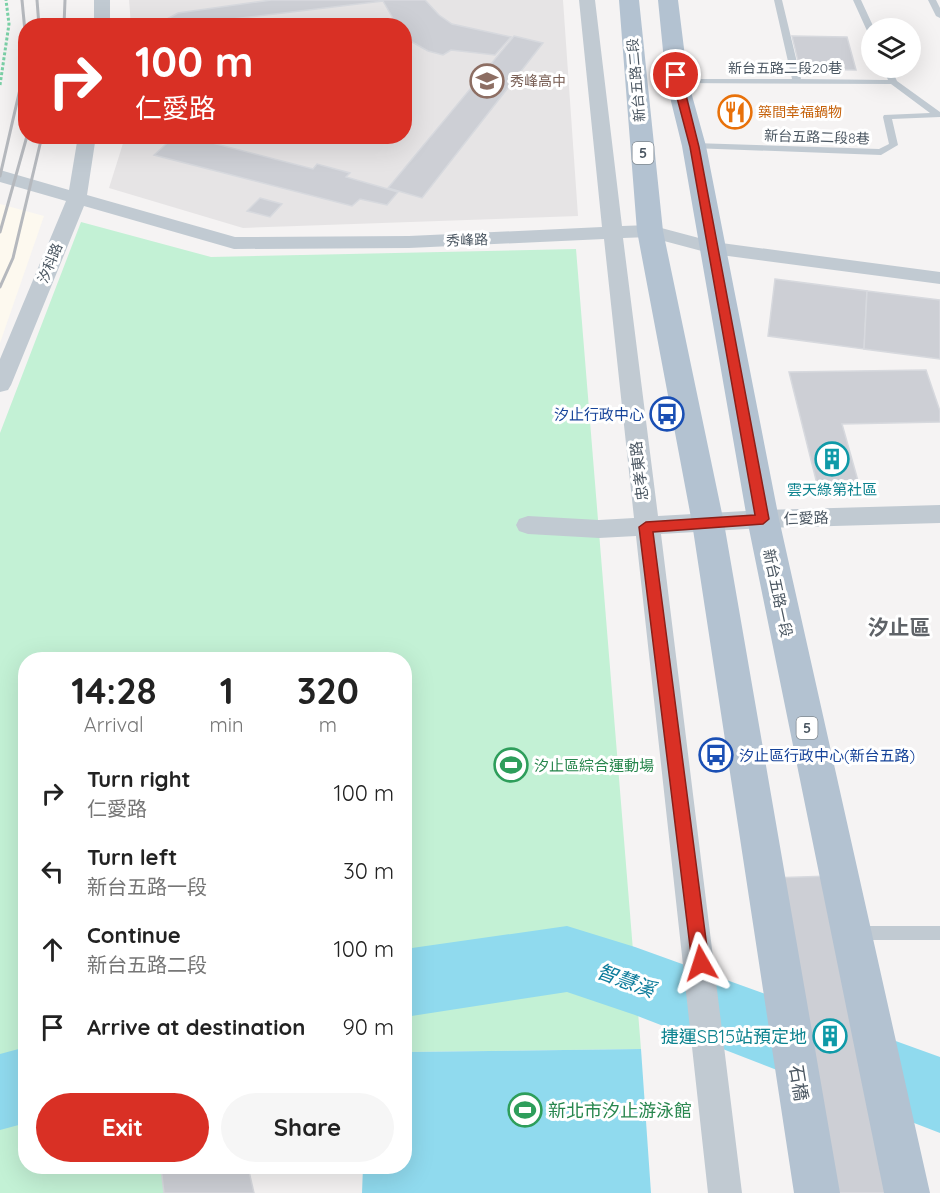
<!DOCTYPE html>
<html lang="en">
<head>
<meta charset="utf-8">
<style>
	:root { --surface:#fff; --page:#f6f6f6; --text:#222; --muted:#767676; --accent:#d93025 }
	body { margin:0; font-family:Quicksand,"Noto Sans TC",sans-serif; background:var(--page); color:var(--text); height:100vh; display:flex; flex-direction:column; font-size:22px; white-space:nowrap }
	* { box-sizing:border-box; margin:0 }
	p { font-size:20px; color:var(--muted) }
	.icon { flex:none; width:33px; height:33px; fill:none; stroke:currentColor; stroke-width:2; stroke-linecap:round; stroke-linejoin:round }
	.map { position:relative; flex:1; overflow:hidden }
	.details { position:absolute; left:18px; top:652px; width:394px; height:522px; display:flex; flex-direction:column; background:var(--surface); border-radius:24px; box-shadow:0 6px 24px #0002 }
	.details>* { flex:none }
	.banner { position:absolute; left:18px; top:18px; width:394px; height:126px; border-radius:24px; box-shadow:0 6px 24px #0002; background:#d93025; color:#fff; overflow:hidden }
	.tools { position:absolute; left:861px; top:18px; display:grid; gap:12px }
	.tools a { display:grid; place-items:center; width:60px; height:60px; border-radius:50%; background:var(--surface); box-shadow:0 6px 24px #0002; font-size:30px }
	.pin { position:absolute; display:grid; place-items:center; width:51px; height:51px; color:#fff; margin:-26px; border:3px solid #fff; border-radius:50%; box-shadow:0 2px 6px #0007 }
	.me { position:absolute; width:66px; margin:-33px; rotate:354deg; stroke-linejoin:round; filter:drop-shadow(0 0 4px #0008) }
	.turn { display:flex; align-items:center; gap:21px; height:126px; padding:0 18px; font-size:27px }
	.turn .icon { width:78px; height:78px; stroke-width:2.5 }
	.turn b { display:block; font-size:42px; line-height:51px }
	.eta { display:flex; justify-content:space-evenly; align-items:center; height:102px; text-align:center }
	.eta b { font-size:36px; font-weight:800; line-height:42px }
	.primary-button { display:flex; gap:12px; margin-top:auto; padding:12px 18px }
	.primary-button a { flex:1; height:69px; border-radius:36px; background:var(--accent); color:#fff; font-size:24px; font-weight:800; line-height:69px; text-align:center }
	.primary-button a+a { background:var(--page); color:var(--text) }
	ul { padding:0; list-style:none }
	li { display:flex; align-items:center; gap:18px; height:78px; padding:0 18px }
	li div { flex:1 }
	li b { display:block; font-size:22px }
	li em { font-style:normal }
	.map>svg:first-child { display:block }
	.commercial { fill:#fdf9ef }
	.education { fill:#e6e4e5 }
	.green { fill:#c3f1d5 }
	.water { fill:#90daee }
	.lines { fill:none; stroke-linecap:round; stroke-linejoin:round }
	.river { fill:#90daee; fill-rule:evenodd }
	.building { fill:#cdcfd5; stroke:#d7d9de; stroke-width:1.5 }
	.path { stroke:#7ad0a6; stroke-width:3; stroke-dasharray:3 2; stroke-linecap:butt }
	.lane { fill:#c1cad2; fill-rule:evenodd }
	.street { fill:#c1cad2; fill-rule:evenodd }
	.primary { fill:#b3c2d1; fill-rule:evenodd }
	.rail { stroke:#b5b8bd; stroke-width:3 }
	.route { fill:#d93025; stroke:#8d1f18; stroke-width:1.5 }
	.labels { text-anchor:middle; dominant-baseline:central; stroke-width:6; stroke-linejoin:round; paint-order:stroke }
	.far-street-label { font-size:14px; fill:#4a5661; stroke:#fff }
	.far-education-label { font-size:14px; fill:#785e54; stroke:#fff; text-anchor:start }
	.far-food-label { font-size:14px; fill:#c56008; stroke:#fff; text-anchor:start }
	.shield { fill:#fff; stroke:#808990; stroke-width:1.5 }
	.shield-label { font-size:14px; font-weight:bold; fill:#4a5661 }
	.transit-label { font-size:15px; fill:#164399; stroke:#fff; text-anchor:end }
	.street-label { font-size:15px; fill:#4a5661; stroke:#fff }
	.culture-label { font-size:15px; fill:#0d838f; stroke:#fff }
	.leisure-label { font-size:15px; fill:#27864d; stroke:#fff; text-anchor:start }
	.near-culture-label { font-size:18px; fill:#0d838f; stroke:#fff; text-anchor:end }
	.near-street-label { font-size:18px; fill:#4a5661; stroke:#fff }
	.near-leisure-label { font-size:18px; fill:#27864d; stroke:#fff; text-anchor:start }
	.near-water-label { font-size:20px; font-style:italic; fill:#0c7c9b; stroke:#fff }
	.district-label { font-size:21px; font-weight:bold; fill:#5f6368; stroke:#fff }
</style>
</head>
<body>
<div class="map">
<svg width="940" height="1193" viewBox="0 0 940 1193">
	<rect width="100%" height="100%" fill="#f5f3f3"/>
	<polygon class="commercial" points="0,204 44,216 0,343"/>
	<polygon class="education" points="129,0 563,0 578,216 243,228 109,188 125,137 405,136 405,26 131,25"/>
	<polygon class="green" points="81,222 211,257 576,249 641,1049 405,1052 405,660 26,660 26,1167 161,1167 164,1193 0,1193 0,433"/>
	<polygon class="water" points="641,1049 651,1193 362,1193 363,1167 405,1167 405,1052"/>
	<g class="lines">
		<g class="river">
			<polygon points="567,926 635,947 940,1057 940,1133 635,1015 567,992 405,1017 405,949"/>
			<polygon points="26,1047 26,1123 0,1130 0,1054"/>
		</g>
	</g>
	<g class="building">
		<polygon points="271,0 425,0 439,15 452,24 511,37 495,55 451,50 443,55 428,51 405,38 405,26 387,26 386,24 395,22 383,1 207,22 204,26 154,26 178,13"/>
		<polygon points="514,36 543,43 422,198 388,188"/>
		<polygon points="792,36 847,37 856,70 800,69"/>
		<polygon points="175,136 185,136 313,169 317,164 350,173 346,177 398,192 387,205 360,199 352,206 154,155"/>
		<polygon points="260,198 282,204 270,217 247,211"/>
		<polygon points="775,279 867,291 864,349 768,336"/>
		<polygon points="867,291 940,300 940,359 864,349"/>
		<polygon points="926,370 940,411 940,422 842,424 862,495 820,496 789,372"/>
		<polygon points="830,876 894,1193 826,1193 771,878"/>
		<polygon points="161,1167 248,1167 254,1193 164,1193"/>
	</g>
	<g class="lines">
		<polyline class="path" points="0,85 9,24 6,0"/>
		<g class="lane">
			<polygon points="774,0 782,0 801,79 888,80 883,68 891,68 897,81 940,112 940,117 892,119 898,145 881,155 691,148 691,144 694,143 879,149 889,144 883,117 884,115 930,113 891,84 674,83 673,81 677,79 792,79"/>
			<polygon points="853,0 861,0 874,28 872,28 872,35 868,33"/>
			<polygon points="928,0 936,0 940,8 940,18 936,16"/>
			<polygon points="855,926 940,926 940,940 855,940 850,938 848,933 850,928"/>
		</g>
		<g class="street">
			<rect x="94" y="0" width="16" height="26"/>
			<polygon points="579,0 595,0 622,226 650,225 714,242 940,272 940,284 713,254 649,237 623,238 658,516 763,510 940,505 940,523 763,528 661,534 742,1193 708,1193 636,536 599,538 528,534 519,531 516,525 519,519 528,516 599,520 634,518 604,239 409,248 234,249 84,206 11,385 8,390 0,392 0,359 66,201 0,182 0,170 69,190 78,136 96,136 87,195 235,237 409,236 602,227"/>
		</g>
		<g class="primary">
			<polygon points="619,0 639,0 663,231 724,523 840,1193 794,1193 692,523 637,231"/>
			<polygon points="658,0 678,0 688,81 706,146 779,519 930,1193 884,1193 747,519 682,146 666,81"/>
		</g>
		<g class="rail">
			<polyline points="22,0 26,42"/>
			<polyline points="37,0 39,26"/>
			<polyline points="64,26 65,0"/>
			<polyline points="0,176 26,63"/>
			<polyline points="0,232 27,136"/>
			<polyline points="0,287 13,258 42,136"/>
		</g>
	</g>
	<polygon class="route" points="676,72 681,75 699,147 769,519 763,524 653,532 709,963 707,968 701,971 695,968 692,963 639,527 646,522 755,515 690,147 671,75"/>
	<defs>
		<symbol id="school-ring" viewBox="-11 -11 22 22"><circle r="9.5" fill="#fff" stroke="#8d6e63" stroke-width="1.5"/><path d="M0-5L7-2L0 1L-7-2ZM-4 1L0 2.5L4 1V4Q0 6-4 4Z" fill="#8d6e63"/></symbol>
		<symbol id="restaurant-ring" viewBox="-11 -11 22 22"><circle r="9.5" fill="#fff" stroke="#e8710a" stroke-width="1.5"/><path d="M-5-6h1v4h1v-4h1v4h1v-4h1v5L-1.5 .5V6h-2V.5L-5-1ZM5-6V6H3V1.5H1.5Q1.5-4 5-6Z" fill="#e8710a"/></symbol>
		<symbol id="bus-ring" viewBox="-11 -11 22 22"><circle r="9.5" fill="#fff" stroke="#1a4fb4" stroke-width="1.5"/><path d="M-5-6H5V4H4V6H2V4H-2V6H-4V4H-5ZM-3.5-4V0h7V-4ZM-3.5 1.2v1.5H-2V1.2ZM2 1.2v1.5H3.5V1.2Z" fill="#1a4fb4"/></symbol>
		<symbol id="building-ring" viewBox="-11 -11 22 22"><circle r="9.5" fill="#fff" stroke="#0f9aa8" stroke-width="1.5"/><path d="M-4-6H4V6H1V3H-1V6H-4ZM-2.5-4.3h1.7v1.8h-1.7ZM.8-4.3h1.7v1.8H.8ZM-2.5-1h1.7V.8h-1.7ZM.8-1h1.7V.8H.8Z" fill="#0f9aa8"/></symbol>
		<symbol id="stadium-ring" viewBox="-11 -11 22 22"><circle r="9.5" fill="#fff" stroke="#2e9e5b" stroke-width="1.5"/><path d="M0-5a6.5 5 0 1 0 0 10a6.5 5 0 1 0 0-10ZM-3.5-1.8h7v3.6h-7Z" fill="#2e9e5b"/></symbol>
	</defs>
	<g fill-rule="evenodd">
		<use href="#school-ring" x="468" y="62" width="38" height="38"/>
		<use href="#restaurant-ring" x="716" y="93" width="38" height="38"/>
		<use href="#bus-ring" x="648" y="395" width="38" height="38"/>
		<use href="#building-ring" x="813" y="440" width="38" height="38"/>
		<use href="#bus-ring" x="697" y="736" width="38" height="38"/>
		<use href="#stadium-ring" x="492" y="746" width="38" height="38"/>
		<use href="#building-ring" x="811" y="1017" width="38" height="38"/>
		<use href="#stadium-ring" x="506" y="1091" width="38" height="38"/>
	</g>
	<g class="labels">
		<g class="far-street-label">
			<text x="785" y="68">新台五路二段20巷</text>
			<text transform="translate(636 80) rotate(-95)">新台五路二段</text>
			<text transform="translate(817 137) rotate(2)">新台五路二段8巷</text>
			<text transform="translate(467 240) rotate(-2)">秀峰路</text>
			<text transform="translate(50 263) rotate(-68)">汐科路</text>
		</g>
		<g class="far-education-label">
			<text x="510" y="81">秀峰高中</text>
		</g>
		<g class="far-food-label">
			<text x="758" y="112">築間幸福鍋物</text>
		</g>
		<g class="shield">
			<rect x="632.5" y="142" width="21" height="22" rx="4.5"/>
			<rect x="796.5" y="717" width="21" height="22" rx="4.5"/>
		</g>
		<g class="shield-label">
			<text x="643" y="153">5</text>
			<text x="807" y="728">5</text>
		</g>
		<g class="transit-label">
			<text x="644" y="414">汐止行政中心</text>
			<text x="739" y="755" text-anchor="start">汐止區行政中心(新台五路)</text>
		</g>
		<g class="street-label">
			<text transform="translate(639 471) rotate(-97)">忠孝東路</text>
			<text transform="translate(806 518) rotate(-2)">仁愛路</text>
			<text transform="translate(778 593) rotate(78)">新台五路一段</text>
		</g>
		<g class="culture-label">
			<text x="832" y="489">雲天綠第社區</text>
		</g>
		<g class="leisure-label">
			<text x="534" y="765">汐止區綜合運動場</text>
		</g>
		<g class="near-culture-label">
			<text x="807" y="1036">捷運SB15站預定地</text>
		</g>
		<g class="near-street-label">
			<text transform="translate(799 1083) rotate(81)">石橋</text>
		</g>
		<g class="near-leisure-label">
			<text x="548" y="1110">新北市汐止游泳館</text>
		</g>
		<g class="near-water-label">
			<text transform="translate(626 980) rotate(20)">智慧溪</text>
		</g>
		<g class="district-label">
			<text x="899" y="627">汐止區</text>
		</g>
	</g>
</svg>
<div class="tools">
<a><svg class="icon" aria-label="layers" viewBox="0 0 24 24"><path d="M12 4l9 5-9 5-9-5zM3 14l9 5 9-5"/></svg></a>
</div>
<div class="pin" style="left:676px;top:75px;background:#d93025"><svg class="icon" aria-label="arrive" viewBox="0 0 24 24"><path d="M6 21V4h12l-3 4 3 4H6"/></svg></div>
<svg class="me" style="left:701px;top:963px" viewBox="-20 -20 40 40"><path d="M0-17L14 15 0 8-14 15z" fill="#d93025" stroke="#fff" stroke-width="4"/></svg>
<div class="banner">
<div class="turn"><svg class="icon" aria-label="right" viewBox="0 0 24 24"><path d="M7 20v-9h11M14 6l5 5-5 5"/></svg><div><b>100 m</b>仁愛路</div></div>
</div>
<section class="details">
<div class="eta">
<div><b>14:28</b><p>Arrival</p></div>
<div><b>1</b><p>min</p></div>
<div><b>320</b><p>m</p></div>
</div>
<ul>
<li><svg class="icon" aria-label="right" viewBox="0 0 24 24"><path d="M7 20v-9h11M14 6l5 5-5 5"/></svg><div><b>Turn right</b><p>仁愛路</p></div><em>100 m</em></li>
<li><svg class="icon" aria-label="left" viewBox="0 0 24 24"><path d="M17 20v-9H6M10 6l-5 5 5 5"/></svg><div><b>Turn left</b><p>新台五路一段</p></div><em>30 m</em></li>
<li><svg class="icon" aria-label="ahead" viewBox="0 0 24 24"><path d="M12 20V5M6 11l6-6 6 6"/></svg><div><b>Continue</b><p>新台五路二段</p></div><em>100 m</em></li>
<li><svg class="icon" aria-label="arrive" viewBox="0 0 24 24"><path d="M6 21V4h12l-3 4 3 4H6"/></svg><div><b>Arrive at destination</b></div><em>90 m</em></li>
</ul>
<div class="primary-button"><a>Exit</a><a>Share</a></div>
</section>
</div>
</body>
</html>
